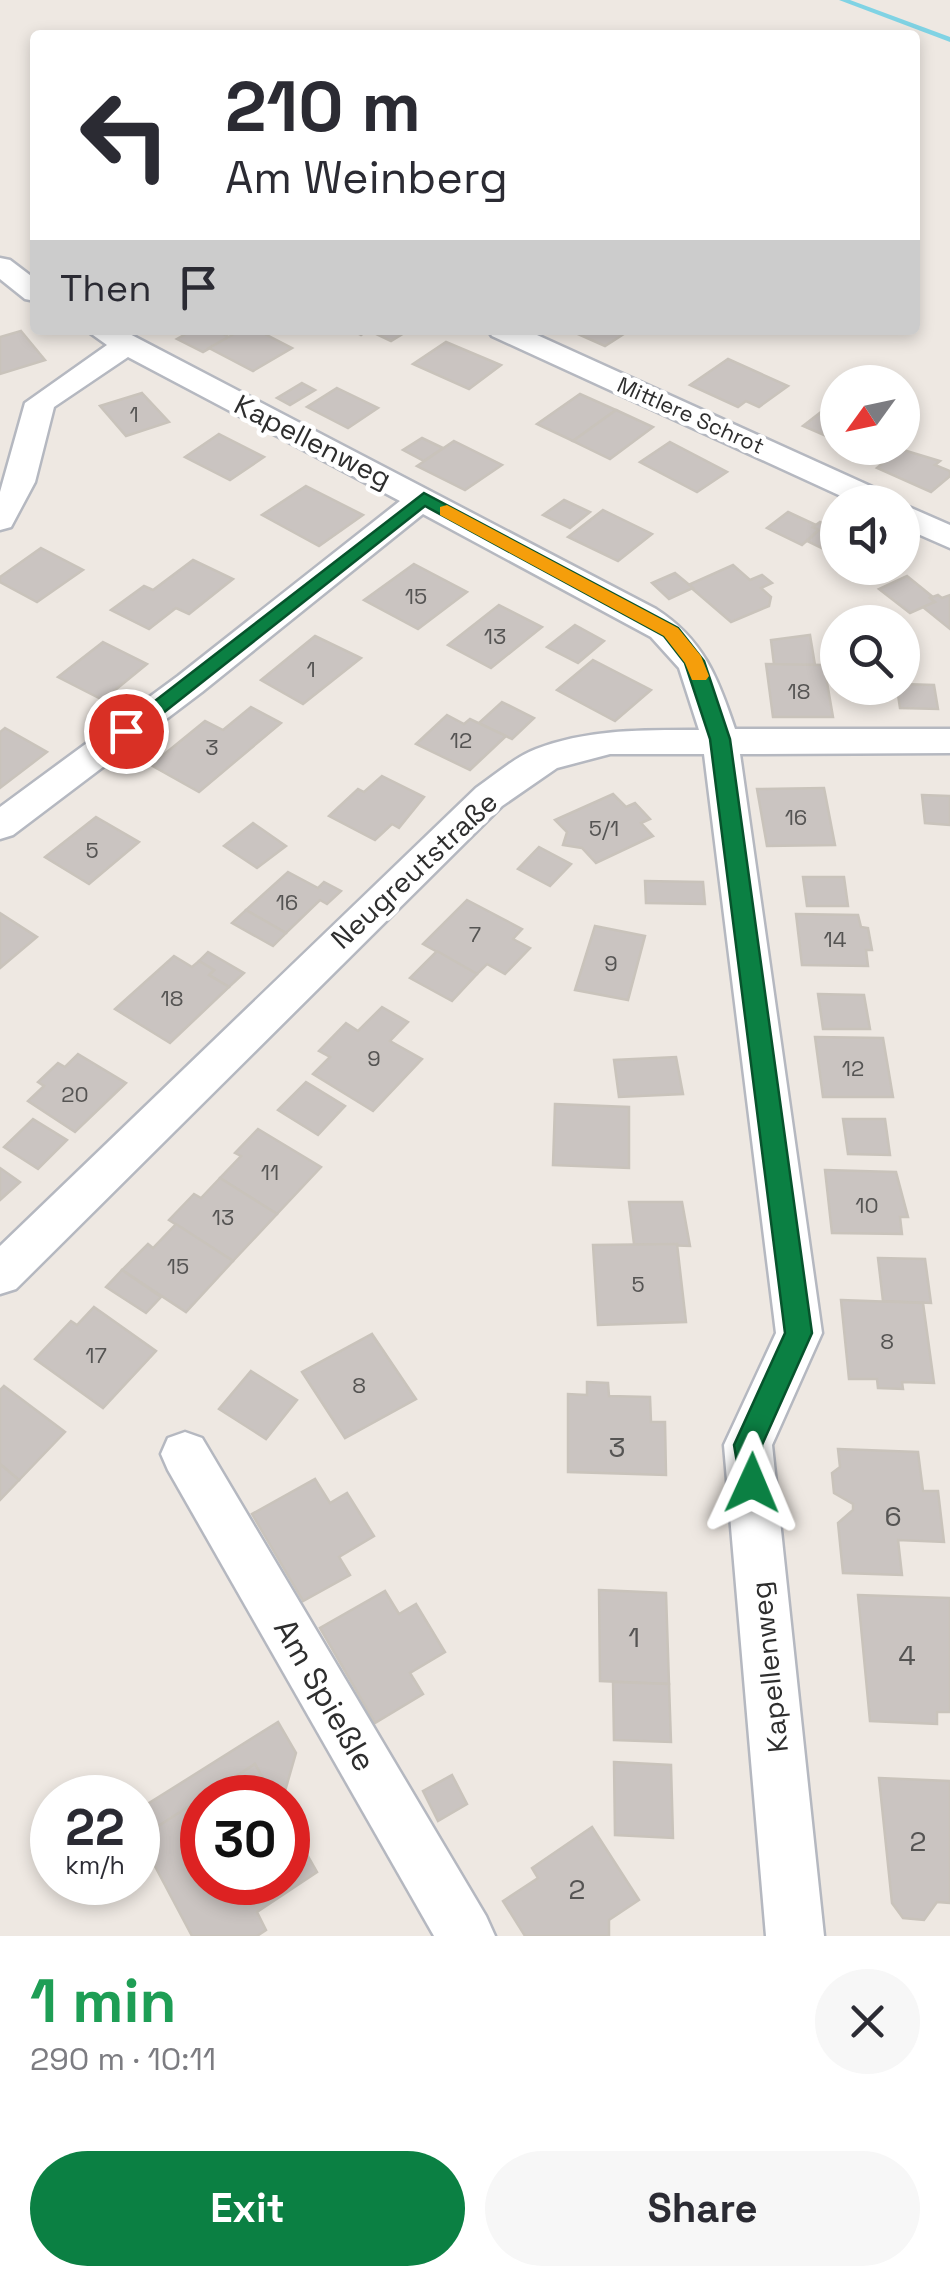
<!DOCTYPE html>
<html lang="en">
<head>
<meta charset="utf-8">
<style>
	:root { --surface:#fff; --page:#f7f7f7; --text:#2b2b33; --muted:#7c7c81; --accent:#0b8043 }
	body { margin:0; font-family:"Space Grotesk",sans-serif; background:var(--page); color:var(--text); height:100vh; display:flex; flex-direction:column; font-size:38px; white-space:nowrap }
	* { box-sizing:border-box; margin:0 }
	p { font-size:32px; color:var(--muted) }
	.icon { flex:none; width:55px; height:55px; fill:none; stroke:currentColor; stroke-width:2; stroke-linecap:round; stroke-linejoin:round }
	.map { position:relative; height:1936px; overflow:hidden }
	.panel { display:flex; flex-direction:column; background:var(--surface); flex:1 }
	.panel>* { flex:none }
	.hud { position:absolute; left:30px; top:30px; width:890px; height:305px; border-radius:10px; box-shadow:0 5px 15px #0003; background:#fff; color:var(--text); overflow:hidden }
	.needle { width:65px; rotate:237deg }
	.tools { position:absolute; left:820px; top:365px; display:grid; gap:20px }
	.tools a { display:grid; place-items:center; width:100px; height:100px; border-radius:50%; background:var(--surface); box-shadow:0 5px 15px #0003; font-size:50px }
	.speed { position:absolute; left:30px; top:1775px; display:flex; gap:20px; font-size:50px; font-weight:700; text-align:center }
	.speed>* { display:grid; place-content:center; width:130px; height:130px; border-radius:50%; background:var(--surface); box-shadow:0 5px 15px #0003; line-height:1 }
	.speed small { font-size:25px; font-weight:400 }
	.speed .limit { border:15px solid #d22; background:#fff; color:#111 }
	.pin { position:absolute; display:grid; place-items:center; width:85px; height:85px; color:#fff; margin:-42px; border:5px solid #fff; border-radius:50%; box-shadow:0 2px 10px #0007 }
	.me { position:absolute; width:110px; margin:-55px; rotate:1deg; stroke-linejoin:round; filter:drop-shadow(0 0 8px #0008) }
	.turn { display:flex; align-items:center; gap:35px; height:210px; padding:0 30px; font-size:45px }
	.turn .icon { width:130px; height:130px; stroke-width:2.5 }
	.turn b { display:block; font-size:70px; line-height:85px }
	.then { display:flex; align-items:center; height:95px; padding:0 30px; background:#0003; gap:20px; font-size:38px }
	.round { display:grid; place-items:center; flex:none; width:105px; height:105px; border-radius:52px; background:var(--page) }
	.head { display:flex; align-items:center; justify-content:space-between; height:170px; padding:0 30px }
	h1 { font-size:60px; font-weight:800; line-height:75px; color:#1e9e55 }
	.action { display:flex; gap:20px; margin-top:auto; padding:20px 30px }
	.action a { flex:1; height:115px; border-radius:60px; background:var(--accent); color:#fff; font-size:40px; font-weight:800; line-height:115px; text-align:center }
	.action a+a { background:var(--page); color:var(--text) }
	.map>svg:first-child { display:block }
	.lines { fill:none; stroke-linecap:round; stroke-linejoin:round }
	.stream { fill:#80d3e4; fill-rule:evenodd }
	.building { fill:#cac4c1; stroke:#c9c3bb; stroke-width:2.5 }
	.street-casing { stroke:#b5b8c0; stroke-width:5 }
	.street { fill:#fff; fill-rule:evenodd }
	.route { fill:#0b8043; stroke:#07532c; stroke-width:2.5 }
	.slow { fill:#f59e0b }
	.labels { text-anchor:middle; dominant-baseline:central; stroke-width:9; stroke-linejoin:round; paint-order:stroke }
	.number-label { font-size:22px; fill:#555453 }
	.far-street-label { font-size:22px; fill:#2e2e2e; stroke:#fff }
	.street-label { font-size:28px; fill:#2e2e2e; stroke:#fff }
	.near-number-label { font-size:28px; fill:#555453 }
	.near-street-label { font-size:32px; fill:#2e2e2e; stroke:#fff }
</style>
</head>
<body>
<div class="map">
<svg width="950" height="1936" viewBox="0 0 950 1936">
	<rect width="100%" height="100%" fill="#eee8e2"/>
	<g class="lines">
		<polygon class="stream" points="839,0 850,0 950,37 950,42"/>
	</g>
	<g class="building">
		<polygon points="193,330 215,330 229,337 203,352 177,339"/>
		<polygon points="241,330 257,330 292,348 253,371 209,348"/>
		<polygon points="351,330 409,330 391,341 368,330 361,335"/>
		<polygon points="569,330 630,330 605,346"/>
		<polygon points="21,331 45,360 0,374 0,337"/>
		<polygon points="446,342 501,365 469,389 413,364"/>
		<polygon points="728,359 788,386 759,407 746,401 738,407 690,385"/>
		<polygon points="302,383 315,390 290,405 277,398"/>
		<polygon points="337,388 378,408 348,428 307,407"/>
		<polygon points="142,393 169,422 126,436 100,406"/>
		<polygon points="580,394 616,410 573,441 537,424"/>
		<polygon points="616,410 653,427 610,459 573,441"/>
		<polygon points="821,412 838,420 838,441 803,426"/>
		<polygon points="219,434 264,457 230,480 185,457"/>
		<polygon points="422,438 443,448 424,461 403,450"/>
		<polygon points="454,441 502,465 465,490 417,466"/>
		<polygon points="670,442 727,472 697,492 640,462"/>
		<polygon points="858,448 902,448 884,463 855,450"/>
		<polygon points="900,449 940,461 935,465 950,471 950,476 931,492 877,468"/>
		<polygon points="306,486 363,515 319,546 262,515"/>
		<polygon points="564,500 590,512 570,528 543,515"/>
		<polygon points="603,510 652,534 618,561 568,537"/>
		<polygon points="788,512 816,525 813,527 819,530 802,545 767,528"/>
		<polygon points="838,517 838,556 807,541 819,530 813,527 820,522 827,526"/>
		<polygon points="41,548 83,570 37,602 0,582 0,577"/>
		<polygon points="193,560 233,579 189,614 176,608 149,629 111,610 144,586 153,590"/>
		<polygon points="414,564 467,592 418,629 364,600"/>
		<polygon points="733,565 750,580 762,575 772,583 761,588 771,597 769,606 731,622 688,585"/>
		<polygon points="675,573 693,588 669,599 652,583"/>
		<polygon points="907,576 933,597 930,598 935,602 910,613 879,589"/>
		<polygon points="938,595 942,598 950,595 950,629 923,607 935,602 930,598"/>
		<polygon points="499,605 542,627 491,668 448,645"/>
		<polygon points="575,625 604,641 578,663 547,647"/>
		<polygon points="810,635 815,665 774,665 771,640"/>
		<polygon points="315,636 361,658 303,704 261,680"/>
		<polygon points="103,642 147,664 103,700 58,677"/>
		<polygon points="593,660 651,690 615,721 557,690"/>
		<polygon points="766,664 824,665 833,717 773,717"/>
		<polygon points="902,684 934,685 938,709 900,708 897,688"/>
		<polygon points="502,702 534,718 512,739 479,723"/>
		<polygon points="251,707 281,723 199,792 151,765 205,721 223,730"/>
		<polygon points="447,715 464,724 470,719 506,736 470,770 416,744"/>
		<polygon points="5,728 47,752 0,788 0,732"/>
		<polygon points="382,776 424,797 399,828 392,824 375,840 329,816 358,789 364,792"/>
		<polygon points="824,788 835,845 767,846 757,789"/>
		<polygon points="613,794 626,807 635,803 650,819 641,823 653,836 596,863 582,848 563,845 567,832 555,820"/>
		<polygon points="922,795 950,796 950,825 925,823"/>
		<polygon points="96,817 139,842 89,884 45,857"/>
		<polygon points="253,823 286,846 257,868 224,846"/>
		<polygon points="539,847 571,864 550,886 518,869"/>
		<polygon points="288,872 318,888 324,882 341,891 327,904 320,900 286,933 246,910"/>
		<polygon points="803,877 844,877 848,906 807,906"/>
		<polygon points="645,881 703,882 705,904 646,903"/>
		<polygon points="467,900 522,929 513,939 530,948 505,974 487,964 477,974 423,944"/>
		<polygon points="246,910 286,933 273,946 232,923"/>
		<polygon points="0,913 37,937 0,968"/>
		<polygon points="796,914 858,915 861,927 868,928 872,950 866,950 868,966 802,965"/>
		<polygon points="595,926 645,936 628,1000 575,990"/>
		<polygon points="437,951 477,974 452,1001 410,978"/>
		<polygon points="208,952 244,973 229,987 209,975 214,970 199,961"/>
		<polygon points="174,956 192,967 199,961 214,970 209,975 229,987 170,1043 115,1009"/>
		<polygon points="818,994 864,995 870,1029 823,1029"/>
		<polygon points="382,1007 408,1022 390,1041 422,1059 373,1111 313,1074 330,1057 319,1051 346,1023 358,1031"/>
		<polygon points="815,1037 883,1038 893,1097 823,1097"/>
		<polygon points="78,1054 126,1083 75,1132 28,1101 44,1086 38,1082 58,1063 65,1067"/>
		<polygon points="676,1057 683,1094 619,1097 614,1060"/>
		<polygon points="306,1082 345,1106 318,1135 278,1110"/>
		<polygon points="555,1104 629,1107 629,1168 553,1165"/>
		<polygon points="33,1119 67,1140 38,1169 4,1147"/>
		<polygon points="843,1119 885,1119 890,1155 848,1154"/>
		<polygon points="258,1129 321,1167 277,1214 220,1178 241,1156 235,1153"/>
		<polygon points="0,1168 20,1182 0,1200"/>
		<polygon points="825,1170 896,1172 908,1217 900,1217 902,1234 832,1233"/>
		<polygon points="220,1178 277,1214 233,1261 169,1220 194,1194 201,1198"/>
		<polygon points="629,1202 682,1202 690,1246 634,1244"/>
		<polygon points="176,1224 233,1261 186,1312 122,1270 148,1244 153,1248"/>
		<polygon points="677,1244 686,1322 598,1325 593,1245"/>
		<polygon points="878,1258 925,1259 931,1303 883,1301"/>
		<polygon points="122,1270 161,1297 146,1313 106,1287"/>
		<polygon points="841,1300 923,1303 934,1383 902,1382 903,1389 878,1388 877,1379 849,1379"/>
		<polygon points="94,1307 156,1351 103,1408 35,1359 71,1321 77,1325"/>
		<polygon points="372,1334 416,1399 345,1438 302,1372"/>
		<polygon points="251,1371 297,1400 266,1439 219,1409"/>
		<polygon points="587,1382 608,1383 609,1396 650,1397 651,1422 665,1422 666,1475 568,1472 568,1394 587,1395"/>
		<polygon points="4,1386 65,1432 19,1480 0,1464 0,1390"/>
		<polygon points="838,1449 918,1452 923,1491 938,1491 944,1542 898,1540 902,1575 843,1573 838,1523 853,1510 853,1504 834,1493 832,1473 840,1467"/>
		<polygon points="0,1464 19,1480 0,1500"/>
		<polygon points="315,1479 330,1503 347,1493 374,1536 339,1557 350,1575 303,1601 252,1514"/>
		<polygon points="599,1590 666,1593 669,1684 600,1681"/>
		<polygon points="385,1591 399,1614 416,1604 445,1652 410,1673 423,1694 375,1723 320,1628"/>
		<polygon points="858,1595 950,1598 950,1712 937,1712 937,1724 870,1721"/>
		<polygon points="613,1682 669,1684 671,1742 614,1740"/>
		<polygon points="278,1722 296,1753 283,1798 274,1798 255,1764 140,1838 138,1810"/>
		<polygon points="614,1762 671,1765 673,1838 615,1835"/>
		<polygon points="255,1764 274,1798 203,1798"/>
		<polygon points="452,1775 467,1804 438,1821 423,1791"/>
		<polygon points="879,1778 950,1781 950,1903 937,1902 924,1920 903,1918 892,1903"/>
		<polygon points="202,1798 202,1882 288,1882 288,1821 317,1872 257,1912 266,1930 257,1936 192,1936 140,1838"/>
		<polygon points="592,1827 639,1900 609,1920 609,1936 525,1936 503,1901 538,1878 532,1868"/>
	</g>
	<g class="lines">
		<defs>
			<g id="street">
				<polygon points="0,258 10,260 35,279 35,301 25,299 0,279"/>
				<path d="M86 330H122L656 609C703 639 718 678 735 729H950V753L740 754 822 1333 772 1445 824 1936H766L724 1445 776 1333 704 754H610L557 768 502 806 16 1289 0 1294V1246L476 788C495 775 515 757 536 749 589 729 643 730 699 730L679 668 651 637 423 514 202 692 13 835 0 839V807L178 676 400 501 128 357 54 407 35 482 11 527 0 530V492L25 403 107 345Z"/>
				<polygon points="488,330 526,330 890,495 895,502 854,502 492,336"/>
				<polygon points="902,504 950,525 950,548 902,527"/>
				<polygon points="185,1432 202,1438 486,1916 495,1936 434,1936 168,1470 161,1454 168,1438"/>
			</g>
		</defs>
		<use href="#street" class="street-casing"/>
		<use href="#street" class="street"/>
	</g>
	<polygon class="route" points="424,493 678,628 704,661 730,739 812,1333 762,1445 765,1483 761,1492 752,1496 742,1492 734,1445 785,1333 710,739 685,663 664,636 425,506 134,736 119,736 116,731"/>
	<polygon class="slow" points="447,505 678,628 701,656 709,676 706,680 692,680 685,663 664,636 440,515 440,507"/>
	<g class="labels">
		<g class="number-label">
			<text x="134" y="414">1</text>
			<text x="416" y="596">15</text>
			<text x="495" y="636">13</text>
			<text x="311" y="669">1</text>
			<text x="799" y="691">18</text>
			<text x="461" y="740">12</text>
			<text x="212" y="747">3</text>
			<text x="796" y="817">16</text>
			<text x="604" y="828">5/1</text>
			<text x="92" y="850">5</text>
			<text x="287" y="902">16</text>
			<text x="475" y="934">7</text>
			<text x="835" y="939">14</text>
			<text x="611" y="963">9</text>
			<text x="172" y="998">18</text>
			<text x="374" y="1058">9</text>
			<text x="853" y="1068">12</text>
			<text x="75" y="1094">20</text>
			<text x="270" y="1172">11</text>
			<text x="867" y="1205">10</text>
			<text x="223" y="1217">13</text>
			<text x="178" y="1266">15</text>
			<text x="638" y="1284">5</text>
			<text x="887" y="1341">8</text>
			<text x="96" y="1355">17</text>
			<text x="359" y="1385">8</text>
		</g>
		<g class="far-street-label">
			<text transform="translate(691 415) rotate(24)">Mittlere Schrot</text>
		</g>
		<g class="street-label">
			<text transform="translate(313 441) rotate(27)">Kapellenweg</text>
			<text transform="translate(414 870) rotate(-43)">Neugreutstraße</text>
			<text transform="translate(769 1667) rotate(-96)">Kapellenweg</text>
		</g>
		<g class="near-number-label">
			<text x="617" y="1447">3</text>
			<text x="893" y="1516">6</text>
			<text x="634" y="1637">1</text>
			<text x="907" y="1655">4</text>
			<text x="918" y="1841">2</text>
			<text x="577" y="1889">2</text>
		</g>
		<g class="near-street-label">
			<text transform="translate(325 1695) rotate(60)">Am Spießle</text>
		</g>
	</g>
</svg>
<div class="tools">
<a><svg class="needle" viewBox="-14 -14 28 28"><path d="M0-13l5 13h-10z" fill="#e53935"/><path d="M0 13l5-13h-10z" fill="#7c7c81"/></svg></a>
<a><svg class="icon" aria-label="sound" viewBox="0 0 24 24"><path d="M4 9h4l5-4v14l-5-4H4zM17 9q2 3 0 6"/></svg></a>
<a><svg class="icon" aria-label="search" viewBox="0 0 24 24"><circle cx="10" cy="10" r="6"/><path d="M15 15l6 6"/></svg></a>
</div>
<div class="speed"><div>22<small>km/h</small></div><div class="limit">30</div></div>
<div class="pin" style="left:126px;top:731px;background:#d93025"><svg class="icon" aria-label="arrive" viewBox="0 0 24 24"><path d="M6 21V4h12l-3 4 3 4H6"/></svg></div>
<svg class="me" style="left:752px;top:1483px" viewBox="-20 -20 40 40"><path d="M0-17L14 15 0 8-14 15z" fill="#0b8043" stroke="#fff" stroke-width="4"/></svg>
<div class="hud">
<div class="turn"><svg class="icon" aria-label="left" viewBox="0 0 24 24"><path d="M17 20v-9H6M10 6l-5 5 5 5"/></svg><div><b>210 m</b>Am Weinberg</div></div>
<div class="then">Then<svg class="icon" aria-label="arrive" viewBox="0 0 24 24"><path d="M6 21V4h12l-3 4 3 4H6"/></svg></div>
</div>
</div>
<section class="panel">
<div class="head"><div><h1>1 min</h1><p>290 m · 10:11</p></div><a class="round"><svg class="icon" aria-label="close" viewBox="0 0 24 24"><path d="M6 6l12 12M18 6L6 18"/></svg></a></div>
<div class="action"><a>Exit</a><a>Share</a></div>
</section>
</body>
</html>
